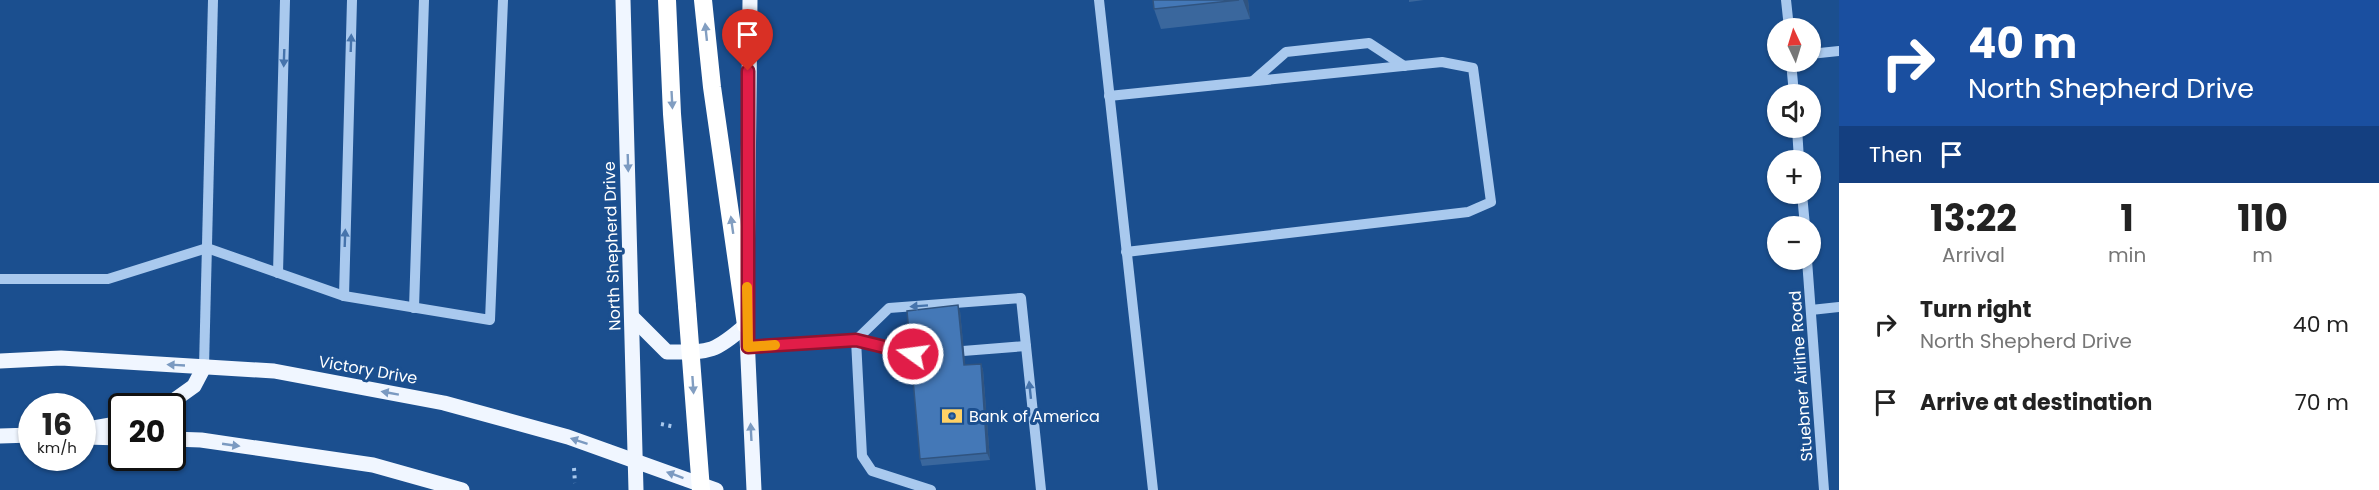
<!DOCTYPE html>
<html lang="en">
<head>
<meta charset="utf-8">
<style>
	:root { --surface:#fff; --page:#f2f2f2; --text:#222; --muted:#767676 }
	body { margin:0; font-family:Poppins,sans-serif; background:var(--page); color:var(--text); height:100vh; display:flex; flex-direction:column; font-size:22px; white-space:nowrap }
	* { box-sizing:border-box; margin:0 }
	p { font-size:20px; color:var(--muted) }
	.icon { flex:none; width:33px; height:33px; fill:none; stroke:currentColor; stroke-width:2; stroke-linecap:round; stroke-linejoin:round }
	.map { position:relative; flex:1; overflow:hidden }
	.drawer { display:flex; flex-direction:column; background:var(--surface); width:540px }
	.drawer>* { flex:none }
	.hud { background:#1a4fa0; color:#fff; overflow:hidden }
	.needle { width:39px; rotate:356deg }
	.controls { position:absolute; left:1767px; top:18px; display:grid; gap:12px }
	.controls a { display:grid; place-items:center; width:54px; height:54px; border-radius:50%; background:var(--surface); box-shadow:0 2px 4px #0004; font-size:30px }
	.speed { position:absolute; left:18px; top:393px; display:flex; gap:12px; font-size:30px; font-weight:700; text-align:center }
	.speed>* { display:grid; place-content:center; width:78px; height:78px; border-radius:50%; background:var(--surface); box-shadow:0 2px 4px #0004; line-height:1 }
	.speed small { font-size:15px; font-weight:400 }
	.speed .limit { border:3px solid #111; border-radius:9px; background:#fff; color:#111 }
	.pin { position:absolute; display:grid; place-items:center; width:51px; height:51px; color:#fff; margin:-62px -26px; border-radius:50% 50% 50% 0; rotate:-45deg; box-shadow:0 0 6px #0007 }
	.pin .icon { rotate:45deg }
	.me { position:absolute; width:66px; margin:-33px; rotate:284deg; stroke-linejoin:round; filter:drop-shadow(0 0 4px #0008) }
	.turn { display:flex; align-items:center; gap:21px; height:126px; padding:0 30px; font-size:27px }
	.turn .icon { width:78px; height:78px; stroke-width:2.5 }
	.turn b { display:block; font-size:42px; line-height:51px }
	.then { display:flex; align-items:center; height:57px; padding:0 30px; background:#0003; gap:12px; font-size:22px }
	.eta { display:flex; justify-content:space-evenly; align-items:center; height:102px; text-align:center }
	.eta b { font-size:36px; font-weight:700; line-height:42px }
	ul { padding:0; list-style:none }
	li { display:flex; align-items:center; gap:18px; height:78px; padding:0 30px }
	li div { flex:1 }
	li b { display:block; font-size:22px }
	li em { font-style:normal }
	main { display:flex; flex:1; min-height:0 }
	.map>svg:first-child { display:block }
	.lines { fill:none; stroke-linecap:round; stroke-linejoin:round }
	.path { stroke:#a9c9ee; stroke-width:4; stroke-dasharray:3 4.5; stroke-linecap:butt }
	.minor { stroke:#a9c9ee; stroke-width:10 }
	.major { stroke:#f0f6ff; stroke-width:15 }
	.highway { stroke:#fff; stroke-width:18 }
	.highway-bridge { stroke:#fff; stroke-width:18 }
	.wall { fill:#3a679d }
	.shaded-wall { fill:#305480 }
	.building { fill:#4478b7; stroke:#305480; stroke-width:1.5 }
	.oneway { fill:#829ec1 }
	.oneway2 { fill:#4674ac }
	.oneway3 { fill:#7b9ac1 }
	.route-casing { stroke:#92132f; stroke-width:15 }
	.route { stroke:#e11d48; stroke-width:10 }
	.slow { stroke:#f59e0b; stroke-width:10 }
	.labels { text-anchor:middle; dominant-baseline:central; stroke-width:6; stroke-linejoin:round; paint-order:stroke }
	.street-label { font-size:16px; fill:#fff; stroke:#1b4f8f }
	.poi-label { font-size:16px; fill:#fff; stroke:#1b4f8f; text-anchor:start }
</style>
</head>
<body>
<main>
<div class="map">
<svg width="1839" height="490" viewBox="0 0 1839 490">
	<rect width="100%" height="100%" fill="#1b4f8f"/>
	<g class="lines">
		<g class="path">
			<polyline points="661,424 675,427"/>
			<polyline points="574,468 575,483"/>
		</g>
		<g class="minor">
			<polyline points="1099,0 1153,490"/>
			<polyline points="1786,0 1789,28"/>
			<polyline points="1810,54 1839,51"/>
			<polyline points="1791,62 1794,94"/>
			<polyline points="1253,81 1286,52 1369,43 1404,66"/>
			<polyline points="1109,96 1442,62 1473,68 1491,202 1468,212 1126,252"/>
			<polyline points="1797,128 1799,160"/>
			<polyline points="1802,194 1805,226"/>
			<polyline points="1807,260 1824,490"/>
			<polyline points="278,273 285,0"/>
			<polyline points="0,279 108,279 207,248 344,296 490,320 503,0"/>
			<polyline points="344,296 352,0"/>
			<polyline points="414,308 424,0"/>
			<polyline points="1811,310 1839,307"/>
			<polyline points="856,340 889,308 1021,298 1041,490"/>
			<polyline points="856,340 913,354"/>
			<polyline points="748,347 856,340 862,456 872,471 931,490"/>
			<polyline points="963,351 1026,346"/>
			<polyline points="204,367 213,0"/>
		</g>
		<g class="major">
			<polyline points="623,0 636,490"/>
			<polyline points="747,288 750,0"/>
			<polyline points="746,315 754,490"/>
			<path d="M633 318 667 352C709 352 713 354 746 325"/>
			<polyline points="0,361 61,358 274,371 444,403 568,437 716,490"/>
			<polyline points="166,406 194,386 204,367"/>
			<polyline points="82,430 122,423"/>
			<polyline points="0,436 32,435"/>
			<polyline points="85,437 122,438"/>
			<polyline points="172,439 201,440 373,465 462,490"/>
		</g>
		<g class="highway">
			<polyline points="667,0 672,114 687,306"/>
			<polyline points="703,0 712,87 746,325"/>
		</g>
		<polyline class="highway-bridge" points="687,306 701,490"/>
	</g>
	<g class="wall">
		<polygon points="1153,0 1248,0 1250,19 1161,29 1154,9"/>
		<polygon points="1409,0 1424,0 1409,2"/>
		<polygon points="960,311 965,365 981,364 983,370 990,460 922,466 920,459"/>
	</g>
	<g class="shaded-wall">
		<polygon points="1243,0 1248,0 1250,19"/>
		<polygon points="958,305 960,311 966,371 964,365"/>
		<polygon points="981,364 983,370 990,460 987,453"/>
	</g>
	<g class="building">
		<polygon points="1153,0 1239,0 1154,9"/>
		<polygon points="958,305 964,365 981,364 987,453 920,459 907,311"/>
	</g>
	<defs><path id="oneway-solid" d="M-6-.8H1V-3.2L6.5 0L1 3.2V.8H-6Z" transform="scale(1.5)"/></defs>
	<g class="oneway">
		<use href="#oneway-solid" transform="translate(706 32) rotate(-96)"/>
		<use href="#oneway-solid" transform="translate(672 100) rotate(87)"/>
		<use href="#oneway-solid" transform="translate(732 225) rotate(-98)"/>
		<use href="#oneway-solid" transform="translate(693 385) rotate(86)"/>
	</g>
	<g class="oneway2">
		<use href="#oneway-solid" transform="translate(351 43) rotate(-88)"/>
		<use href="#oneway-solid" transform="translate(284 58) rotate(92)"/>
		<use href="#oneway-solid" transform="translate(345 238) rotate(-88)"/>
		<use href="#oneway-solid" transform="translate(919 306) rotate(176)"/>
		<use href="#oneway-solid" transform="translate(1030 390) rotate(-96)"/>
	</g>
	<g class="oneway3">
		<use href="#oneway-solid" transform="translate(628 163) rotate(88)"/>
		<use href="#oneway-solid" transform="translate(176 365) rotate(-177)"/>
		<use href="#oneway-solid" transform="translate(390 393) rotate(-170)"/>
		<use href="#oneway-solid" transform="translate(751 432) rotate(-93)"/>
		<use href="#oneway-solid" transform="translate(579 441) rotate(-162)"/>
		<use href="#oneway-solid" transform="translate(231 445) rotate(8)"/>
		<use href="#oneway-solid" transform="translate(675 475) rotate(-160)"/>
	</g>
	<g class="lines">
		<defs>
			<polyline id="route" points="748,71 748,347 856,340 913,354"/>
		</defs>
		<use href="#route" class="route-casing"/>
		<use href="#route" class="route"/>
		<polyline class="slow" points="747,287 748,347 775,345"/>
	</g>
	<defs>
		<symbol id="bank-bare" viewBox="-9 -9 18 18"><path d="M-6-4H6V4H-6ZM0-2.3a2.3 2.3 0 1 0 0 4.6a2.3 2.3 0 1 0 0-4.6Z" fill="#ffd166" stroke="#1b4f8f" stroke-width="2.5" paint-order="stroke"/></symbol>
	</defs>
	<g fill-rule="evenodd">
		<use href="#bank-bare" x="937" y="401" width="30" height="30"/>
	</g>
	<g class="labels">
		<g class="street-label">
			<text transform="translate(612 246) rotate(-92)">North Shepherd Drive</text>
			<text transform="translate(368 370) rotate(10)">Victory Drive</text>
			<text transform="translate(1801 376) rotate(-94)">Stuebner Airline Road</text>
		</g>
		<g class="poi-label">
			<text x="969" y="416">Bank of America</text>
		</g>
	</g>
</svg>
<div class="controls">
<a><svg class="needle" viewBox="-14 -14 28 28"><path d="M0-13l5 13h-10z" fill="#e53935"/><path d="M0 13l5-13h-10z" fill="#767676"/></svg></a>
<a><svg class="icon" aria-label="sound" viewBox="0 0 24 24"><path d="M4 9h4l5-4v14l-5-4H4zM17 9q2 3 0 6"/></svg></a>
<a>+</a>
<a>−</a>
</div>
<div class="speed"><div>16<small>km/h</small></div><div class="limit">20</div></div>
<div class="pin" style="left:748px;top:71px;background:#d93025"><svg class="icon" aria-label="arrive" viewBox="0 0 24 24"><path d="M6 21V4h12l-3 4 3 4H6"/></svg></div>
<svg class="me" style="left:913px;top:354px" viewBox="-20 -20 40 40"><circle r="17" fill="#e11d48" stroke="#fff" stroke-width="3"/><path d="M0-11L8 9 0 5-8 9z" fill="#fff"/></svg>
</div>
<section class="drawer">
<div class="hud">
<div class="turn"><svg class="icon" aria-label="right" viewBox="0 0 24 24"><path d="M7 20v-9h11M14 6l5 5-5 5"/></svg><div><b>40 m</b>North Shepherd Drive</div></div>
<div class="then">Then<svg class="icon" aria-label="arrive" viewBox="0 0 24 24"><path d="M6 21V4h12l-3 4 3 4H6"/></svg></div>
</div>
<div class="eta">
<div><b>13:22</b><p>Arrival</p></div>
<div><b>1</b><p>min</p></div>
<div><b>110</b><p>m</p></div>
</div>
<ul>
<li><svg class="icon" aria-label="right" viewBox="0 0 24 24"><path d="M7 20v-9h11M14 6l5 5-5 5"/></svg><div><b>Turn right</b><p>North Shepherd Drive</p></div><em>40 m</em></li>
<li><svg class="icon" aria-label="arrive" viewBox="0 0 24 24"><path d="M6 21V4h12l-3 4 3 4H6"/></svg><div><b>Arrive at destination</b></div><em>70 m</em></li>
</ul>
</section>
</main>
</body>
</html>
